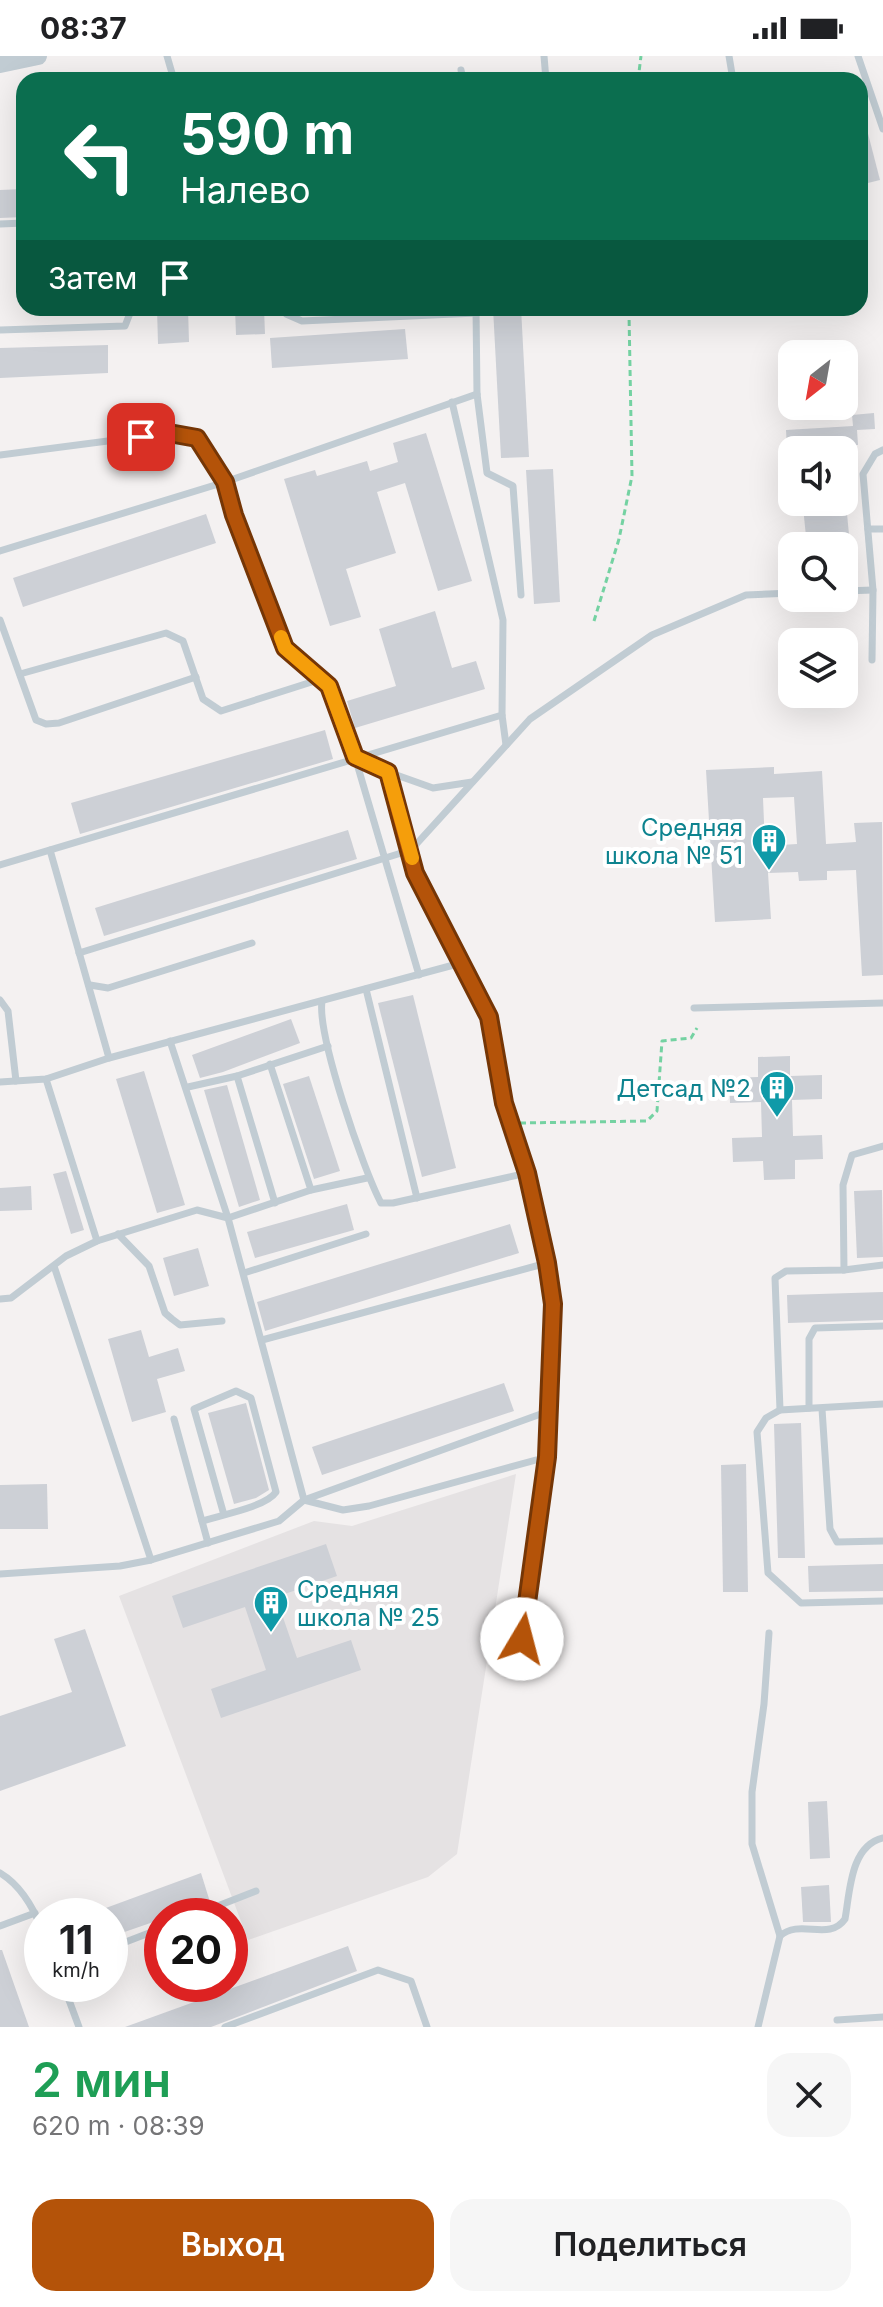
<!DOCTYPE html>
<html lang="ru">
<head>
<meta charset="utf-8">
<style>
	:root { --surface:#fff; --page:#f6f6f6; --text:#202124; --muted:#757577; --accent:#b45309 }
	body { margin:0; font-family:Inter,sans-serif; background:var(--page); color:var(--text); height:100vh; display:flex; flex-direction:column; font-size:30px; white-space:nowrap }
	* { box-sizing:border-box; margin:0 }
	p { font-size:26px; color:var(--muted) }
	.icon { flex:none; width:44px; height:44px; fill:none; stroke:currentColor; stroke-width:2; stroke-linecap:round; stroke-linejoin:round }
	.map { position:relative; height:1971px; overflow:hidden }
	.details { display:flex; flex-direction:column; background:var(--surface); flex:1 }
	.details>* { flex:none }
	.banner { position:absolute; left:16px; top:16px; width:852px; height:244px; border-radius:24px; box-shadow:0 8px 32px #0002; background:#0b6e4f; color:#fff; overflow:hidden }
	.needle { width:52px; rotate:211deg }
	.buttons { position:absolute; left:778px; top:284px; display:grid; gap:16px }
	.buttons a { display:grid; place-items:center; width:80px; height:80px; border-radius:16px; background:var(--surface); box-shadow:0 8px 32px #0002; font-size:40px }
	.speed { position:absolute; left:24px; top:1842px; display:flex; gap:16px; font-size:40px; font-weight:700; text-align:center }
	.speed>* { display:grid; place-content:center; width:104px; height:104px; border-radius:50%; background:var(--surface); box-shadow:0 8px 32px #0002; line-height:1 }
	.speed small { font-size:20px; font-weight:400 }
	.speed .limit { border:12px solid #d22; background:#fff; color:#111 }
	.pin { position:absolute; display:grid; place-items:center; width:68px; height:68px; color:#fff; margin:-34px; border-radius:16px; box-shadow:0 4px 12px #0006 }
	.me { position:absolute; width:88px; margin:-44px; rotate:8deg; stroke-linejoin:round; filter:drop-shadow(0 0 6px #0008) }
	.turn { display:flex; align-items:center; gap:28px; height:168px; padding:0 32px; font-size:36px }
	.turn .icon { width:104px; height:104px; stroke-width:2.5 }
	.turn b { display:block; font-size:56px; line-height:68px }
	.then { display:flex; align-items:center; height:76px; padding:0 32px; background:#0003; gap:16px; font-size:30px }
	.round { display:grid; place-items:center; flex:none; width:84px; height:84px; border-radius:24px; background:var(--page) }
	.summary { display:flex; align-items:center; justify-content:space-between; height:136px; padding:0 32px }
	h1 { font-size:48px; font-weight:600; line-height:60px; color:#1e9e55 }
	.primary-button { display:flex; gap:16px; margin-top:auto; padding:16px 32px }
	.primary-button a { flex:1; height:92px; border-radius:24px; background:var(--accent); color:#fff; font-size:32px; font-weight:600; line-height:92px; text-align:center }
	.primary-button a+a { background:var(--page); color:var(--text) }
	.status { display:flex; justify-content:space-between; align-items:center; height:56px; padding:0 40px; background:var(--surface); direction:ltr }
	.status svg { height:22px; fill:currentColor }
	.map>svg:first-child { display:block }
	.education { fill:#e5e2e3 }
	.building { fill:#cdd0d6; fill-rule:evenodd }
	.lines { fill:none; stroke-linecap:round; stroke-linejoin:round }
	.path { stroke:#74d2a2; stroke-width:3; stroke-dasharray:6 4; stroke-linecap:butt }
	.service { stroke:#c1ccd3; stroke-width:7 }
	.tertiary { stroke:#c1ccd3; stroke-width:18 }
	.route-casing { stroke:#753606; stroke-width:20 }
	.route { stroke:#b45309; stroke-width:14 }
	.slow { stroke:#f59e0b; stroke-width:14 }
	.labels { text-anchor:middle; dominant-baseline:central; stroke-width:8; stroke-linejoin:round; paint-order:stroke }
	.culture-label { font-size:24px; fill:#0d838f; stroke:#fff; text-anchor:end }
</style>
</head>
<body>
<div class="status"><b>08:37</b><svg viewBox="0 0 49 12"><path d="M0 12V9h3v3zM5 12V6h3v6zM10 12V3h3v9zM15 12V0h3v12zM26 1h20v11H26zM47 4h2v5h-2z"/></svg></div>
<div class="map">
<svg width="883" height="1971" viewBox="0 0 883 1971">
	<rect width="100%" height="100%" fill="#f4f1f1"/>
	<polygon class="education" points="516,1418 457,1798 428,1821 248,1884 119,1540 314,1465 352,1470"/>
	<g class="building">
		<polygon points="860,62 864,62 880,124 860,129"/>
		<polygon points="24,133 24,161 0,162 0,134"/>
		<polygon points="157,252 188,252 189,286 158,288"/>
		<polygon points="235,252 264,252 265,278 236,279"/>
		<polygon points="493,252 521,252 529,401 501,402"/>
		<polygon points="405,273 408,303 272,312 270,282"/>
		<polygon points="108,289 108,317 0,322 0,292"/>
		<polygon points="874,357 875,373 857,374 858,389 787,393 786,374 853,370 852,359"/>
		<polygon points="426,377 472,525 438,535 405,427 377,436 396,497 346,513 361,561 330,570 284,423 315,414 317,420 367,405 370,415 398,406 393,387"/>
		<polygon points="553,413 560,546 534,548 526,414"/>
		<polygon points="846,447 850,489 807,490 803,451"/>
		<polygon points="206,458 216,487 23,551 13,522"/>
		<polygon points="435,555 452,612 476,605 485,633 355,672 347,645 396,630 379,573"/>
		<polygon points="325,674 333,703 80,778 71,747"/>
		<path d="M774 711V718L822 715 826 788 856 786 854 767 882 766 883 919 862 920 856 814 827 815V824L799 825 798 816 768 817 771 863 715 866 706 714ZM794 741 797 788 765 790 763 742Z"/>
		<polygon points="348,774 357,803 104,880 95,852"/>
		<polygon points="413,939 456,1112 422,1121 378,947"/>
		<polygon points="291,963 300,987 223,1016 200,1022 192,999"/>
		<polygon points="790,1000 790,1020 822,1019 822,1043 792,1044 793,1080 822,1079 823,1103 795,1104 795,1123 764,1124 763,1105 733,1106 732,1082 762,1081 761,1046 730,1047 729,1022 758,1021 758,1001"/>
		<polygon points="144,1015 185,1149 157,1157 116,1023"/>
		<polygon points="309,1020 340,1115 314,1123 283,1028"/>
		<polygon points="227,1029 260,1144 239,1151 204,1034"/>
		<polygon points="66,1115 84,1174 71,1178 53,1118"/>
		<polygon points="31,1130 32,1154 0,1155 0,1132"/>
		<polygon points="882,1134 883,1201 857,1202 854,1135"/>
		<polygon points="347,1148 354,1174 255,1202 247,1176"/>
		<polygon points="510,1168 519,1197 265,1275 257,1246"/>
		<polygon points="198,1192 209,1230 174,1240 163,1202"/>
		<polygon points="883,1236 883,1264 788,1267 787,1239"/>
		<polygon points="141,1274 149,1301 178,1292 185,1315 157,1323 166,1356 132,1366 108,1283"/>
		<polygon points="504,1327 514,1355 322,1419 312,1391"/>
		<polygon points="246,1347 269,1434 256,1442 234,1448 208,1357"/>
		<polygon points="801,1367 805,1502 778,1502 774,1368"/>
		<polygon points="746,1408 748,1536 723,1536 721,1409"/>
		<polygon points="47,1428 48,1473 0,1473 0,1429"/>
		<polygon points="326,1488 337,1520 276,1541 297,1602 351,1584 361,1614 221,1662 211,1633 266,1614 245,1551 183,1572 172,1540"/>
		<polygon points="883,1508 883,1535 809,1536 808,1510"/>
		<polygon points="85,1573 126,1690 0,1735 0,1660 72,1636 54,1583"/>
		<polygon points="827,1745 830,1802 810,1803 808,1746"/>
		<polygon points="201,1817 210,1846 162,1860 162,1863 110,1881 110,1860 84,1860"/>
		<polygon points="829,1829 831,1866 803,1866 801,1831"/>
		<polygon points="348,1890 357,1915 219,1968 211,1971 125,1971"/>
		<polygon points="0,1894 2,1894 29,1971 0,1971"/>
	</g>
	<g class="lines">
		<g class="path">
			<polyline points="638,24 641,0"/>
			<polyline points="611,252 629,258 649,252"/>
			<polyline points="594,565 619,483 632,420 629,258"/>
			<polyline points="520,1067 647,1065 657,1055 662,985 691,982 697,972"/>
		</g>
		<g class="service">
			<polyline points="167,0 174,24"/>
			<polyline points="544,0 546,24"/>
			<polyline points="729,0 733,24"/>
			<polyline points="858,0 883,73"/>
			<polyline points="461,14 463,24"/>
			<polyline points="0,168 24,167"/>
			<polyline points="285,252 286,258 302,265 476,257"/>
			<polyline points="476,252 477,338 487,417 513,430 521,539"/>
			<polyline points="0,274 125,270 132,252"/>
			<polyline points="452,346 503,564 502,659 506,689"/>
			<polyline points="0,399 169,377 197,382 225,426 234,459 285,592 329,630 355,701 388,716 415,817 489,961 504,1047 527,1117 547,1207 553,1248 547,1401 369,1450 343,1454 304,1444"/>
			<polyline points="868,473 883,473"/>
			<polyline points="0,495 225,426 477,338"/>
			<polyline points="844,535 873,534"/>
			<polyline points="0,564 36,664 46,668 59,667 196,621"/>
			<polyline points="872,604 873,534 863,418 875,398 883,394"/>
			<polyline points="20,618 166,577 183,585 203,643 221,655 321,623"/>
			<polyline points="355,701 419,919"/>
			<polyline points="388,716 433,732 472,726"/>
			<polyline points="50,794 109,1002"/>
			<polyline points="0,809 502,659"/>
			<polyline points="79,897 411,794 530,663 652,579 746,539 792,537"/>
			<polyline points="90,929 108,932 252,887"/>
			<polyline points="366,933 417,1142"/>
			<polyline points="0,944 8,955 16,1025"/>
			<path d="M322 945C317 979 363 1113 381 1147H393L527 1117"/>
			<polyline points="694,952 883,947"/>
			<polyline points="170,985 228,1162 311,1134 367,1122"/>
			<polyline points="270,1008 311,1134"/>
			<polyline points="46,1023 97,1185"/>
			<polyline points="0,1026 46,1023 109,1002 461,907"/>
			<polyline points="188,1031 237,1020"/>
			<polyline points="883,1090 852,1099 843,1129 844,1214 786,1215 775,1222 780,1354 766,1362 757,1376 768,1517 801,1547 883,1545"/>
			<polyline points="275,1147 237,1020 328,990"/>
			<polyline points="118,1178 149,1210 165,1257 172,1263 180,1269 222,1265"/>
			<polyline points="54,1210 151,1504"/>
			<polyline points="844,1214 883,1209"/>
			<polyline points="244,1217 366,1178"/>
			<polyline points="0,1243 11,1242 66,1200 97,1185 197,1154 228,1162 304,1444 279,1465 151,1504 120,1510 0,1518"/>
			<polyline points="262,1284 547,1207"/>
			<polyline points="809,1352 809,1283 815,1272 883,1270"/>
			<polyline points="822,1353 830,1473 837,1486 883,1485"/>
			<polyline points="780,1354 883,1348"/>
			<polyline points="174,1363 208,1487"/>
			<polyline points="304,1444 549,1355"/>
			<path d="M202 1465C221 1459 266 1451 276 1436L251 1342 236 1335 194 1353 224 1459"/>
			<polyline points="769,1577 764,1648 752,1736 752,1788 780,1880"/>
			<polyline points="522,1583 547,1401"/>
			<path d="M0 1817C20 1829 34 1853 42 1874"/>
			<polyline points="192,1860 256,1835"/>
			<polyline points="0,1870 35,1857"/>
			<polyline points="110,1892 162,1872"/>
			<polyline points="63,1928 79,1971"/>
			<polyline points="837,1964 883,1961"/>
			<polyline points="225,1971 378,1914 411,1925 427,1971"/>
			<path d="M758 1971 780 1880C800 1862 829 1886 845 1863 850 1836 850 1790 883 1782"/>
		</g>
		<polyline class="tertiary" points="0,8 38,0"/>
	</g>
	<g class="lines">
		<defs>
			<polyline id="route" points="141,381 169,377 197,382 225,426 234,459 285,592 329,630 355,701 388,716 415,817 489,961 504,1047 527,1117 547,1207 553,1248 547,1401 522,1583"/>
		</defs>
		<use href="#route" class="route-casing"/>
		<use href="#route" class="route"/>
		<polyline class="slow" points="281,581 285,592 329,630 355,701 388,716 412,802"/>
	</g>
	<defs>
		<symbol id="building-pin" viewBox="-11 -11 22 30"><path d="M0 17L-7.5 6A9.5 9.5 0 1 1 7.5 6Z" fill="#0f9aa8" stroke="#fff"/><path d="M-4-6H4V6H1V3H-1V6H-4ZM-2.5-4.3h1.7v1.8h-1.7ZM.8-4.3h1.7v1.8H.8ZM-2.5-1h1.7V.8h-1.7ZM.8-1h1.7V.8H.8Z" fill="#fff"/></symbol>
	</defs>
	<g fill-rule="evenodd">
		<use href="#building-pin" x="749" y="765" width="40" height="54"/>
		<use href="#building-pin" x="757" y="1012" width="40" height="54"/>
		<use href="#building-pin" x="251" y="1527" width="40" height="54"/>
	</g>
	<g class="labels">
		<g class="culture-label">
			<text x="743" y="771">Средняя<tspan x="743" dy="28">школа № 51</tspan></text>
			<text x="751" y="1032">Детсад №2</text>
			<text x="297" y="1533" text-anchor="start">Средняя<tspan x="297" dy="28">школа № 25</tspan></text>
		</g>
	</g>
</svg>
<div class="buttons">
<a><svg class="needle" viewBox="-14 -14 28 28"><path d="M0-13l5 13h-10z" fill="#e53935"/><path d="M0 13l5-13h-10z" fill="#757577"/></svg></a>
<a><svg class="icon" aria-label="sound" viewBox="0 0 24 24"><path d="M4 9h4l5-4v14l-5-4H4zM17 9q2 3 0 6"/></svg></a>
<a><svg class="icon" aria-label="search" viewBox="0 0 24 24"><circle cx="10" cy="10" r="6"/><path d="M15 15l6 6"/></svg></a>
<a><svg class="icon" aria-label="layers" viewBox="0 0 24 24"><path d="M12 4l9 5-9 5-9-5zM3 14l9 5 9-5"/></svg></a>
</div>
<div class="speed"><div>11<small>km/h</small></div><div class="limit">20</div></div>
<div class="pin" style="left:141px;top:381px;background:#d93025"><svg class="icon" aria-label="arrive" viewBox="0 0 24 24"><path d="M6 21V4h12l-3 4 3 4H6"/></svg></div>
<svg class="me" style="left:522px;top:1583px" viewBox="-20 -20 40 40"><circle r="19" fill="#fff"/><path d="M0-13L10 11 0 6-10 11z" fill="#b45309"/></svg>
<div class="banner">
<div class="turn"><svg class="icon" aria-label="left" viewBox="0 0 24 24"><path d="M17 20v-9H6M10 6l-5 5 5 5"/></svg><div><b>590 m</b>Налево</div></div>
<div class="then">Затем<svg class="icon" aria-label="arrive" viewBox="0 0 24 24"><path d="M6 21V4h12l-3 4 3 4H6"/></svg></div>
</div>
</div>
<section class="details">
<div class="summary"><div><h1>2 мин</h1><p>620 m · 08:39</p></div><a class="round"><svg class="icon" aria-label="close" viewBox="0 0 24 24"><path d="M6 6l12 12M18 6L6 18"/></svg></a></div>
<div class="primary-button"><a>Выход</a><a>Поделиться</a></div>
</section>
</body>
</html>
